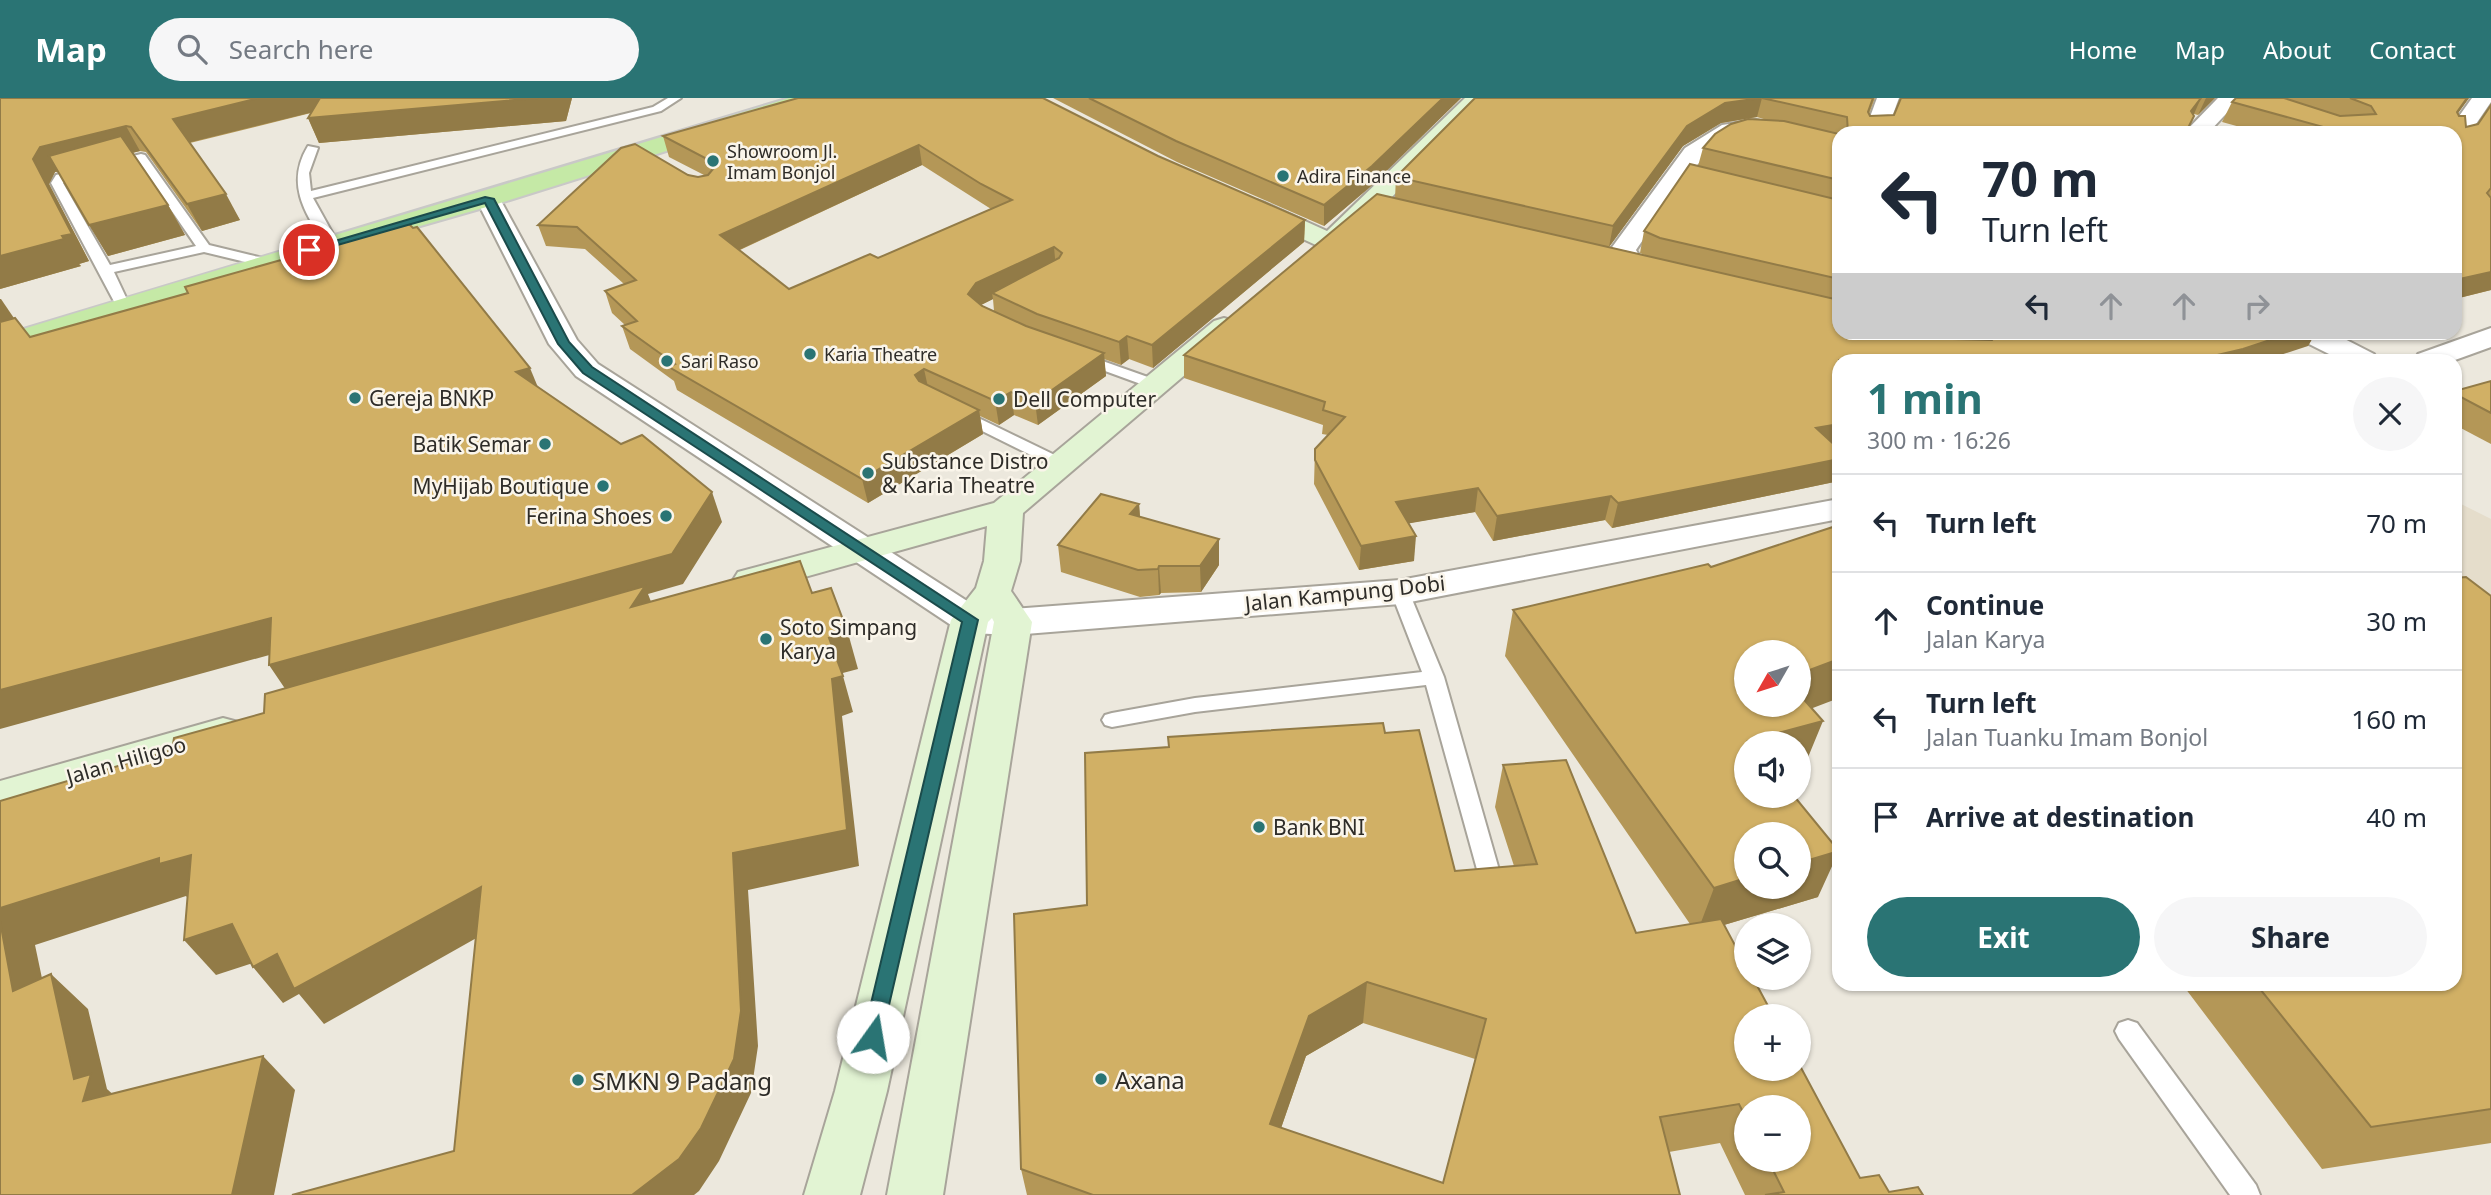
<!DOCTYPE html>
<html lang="en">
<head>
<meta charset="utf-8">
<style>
	:root { --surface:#fff; --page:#f6f6f7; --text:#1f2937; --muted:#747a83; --line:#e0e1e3; --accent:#2a7474 }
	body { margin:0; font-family:"Noto Sans",sans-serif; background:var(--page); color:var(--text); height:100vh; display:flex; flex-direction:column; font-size:26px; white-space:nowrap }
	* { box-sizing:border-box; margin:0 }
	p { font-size:23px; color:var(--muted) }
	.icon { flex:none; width:38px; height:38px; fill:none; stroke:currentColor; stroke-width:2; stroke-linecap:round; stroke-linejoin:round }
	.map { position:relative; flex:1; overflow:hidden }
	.drawer { position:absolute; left:1832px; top:256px; width:630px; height:637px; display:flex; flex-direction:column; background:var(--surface); border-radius:21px; box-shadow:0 2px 5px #0004 }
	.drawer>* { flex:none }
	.banner { position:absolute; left:1832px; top:28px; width:630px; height:214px; border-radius:21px; box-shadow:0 2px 5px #0004; background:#fff; color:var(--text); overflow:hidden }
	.needle { width:46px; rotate:231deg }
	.fabs { position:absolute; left:1734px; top:542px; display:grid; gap:14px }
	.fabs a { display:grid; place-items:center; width:77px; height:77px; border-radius:50%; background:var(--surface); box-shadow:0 2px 5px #0004; font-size:35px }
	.pin { position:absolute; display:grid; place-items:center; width:60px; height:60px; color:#fff; margin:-30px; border:4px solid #fff; border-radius:50%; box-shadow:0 2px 7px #0007 }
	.me { position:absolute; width:77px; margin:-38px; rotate:13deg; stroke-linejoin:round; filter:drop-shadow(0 0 5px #0008) }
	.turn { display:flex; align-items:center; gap:24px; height:147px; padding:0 35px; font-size:32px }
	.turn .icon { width:91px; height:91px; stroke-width:2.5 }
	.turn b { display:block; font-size:49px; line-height:60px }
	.lanes { display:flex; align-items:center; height:66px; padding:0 35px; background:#0003; justify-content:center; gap:35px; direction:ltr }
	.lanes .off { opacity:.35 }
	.round { display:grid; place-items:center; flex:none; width:74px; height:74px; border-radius:37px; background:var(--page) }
	.headline { display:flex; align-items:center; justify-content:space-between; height:119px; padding:0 35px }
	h1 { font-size:42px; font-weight:700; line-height:52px; color:var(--accent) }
	.action { display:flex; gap:14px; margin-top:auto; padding:14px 35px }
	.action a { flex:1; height:80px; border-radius:42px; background:var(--accent); color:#fff; font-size:28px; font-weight:700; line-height:80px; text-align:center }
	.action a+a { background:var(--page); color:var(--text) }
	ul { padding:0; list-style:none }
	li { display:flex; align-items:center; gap:21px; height:98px; padding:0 35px; border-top:2px solid var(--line) }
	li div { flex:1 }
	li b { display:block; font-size:26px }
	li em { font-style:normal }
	header { display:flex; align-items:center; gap:42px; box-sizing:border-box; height:98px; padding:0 35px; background:var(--accent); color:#fff }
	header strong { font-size:33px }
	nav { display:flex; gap:38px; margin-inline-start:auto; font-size:24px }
	.search { width:490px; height:63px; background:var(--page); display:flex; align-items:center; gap:18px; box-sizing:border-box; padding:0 24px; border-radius:38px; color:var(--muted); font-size:26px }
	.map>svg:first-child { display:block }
	.built { fill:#e5ddcb }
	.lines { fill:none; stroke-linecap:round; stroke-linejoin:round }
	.service-casing { stroke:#a8a49a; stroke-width:4 }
	.minor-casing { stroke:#a8a49a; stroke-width:4 }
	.tertiary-casing { stroke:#a8a49a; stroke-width:4 }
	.secondary-casing { stroke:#a8a49a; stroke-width:4 }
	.primary-casing { stroke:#c9c8c7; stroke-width:4 }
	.service { fill:#fff; fill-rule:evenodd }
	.minor { fill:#fff; fill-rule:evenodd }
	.tertiary { fill:#fff; fill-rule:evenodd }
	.secondary { fill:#e2f4d3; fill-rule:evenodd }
	.primary { fill:#c5e9a6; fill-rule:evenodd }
	.wall { fill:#b49757; fill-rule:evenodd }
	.shaded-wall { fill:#927b47 }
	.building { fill:#d1b065; stroke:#927b47; stroke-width:2; fill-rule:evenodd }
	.route { fill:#2a7474; stroke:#1b4b4b; stroke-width:2 }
	.poi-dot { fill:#2a7474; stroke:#faf5ea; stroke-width:2.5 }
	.labels { text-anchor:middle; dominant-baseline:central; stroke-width:5; stroke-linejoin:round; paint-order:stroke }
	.far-poi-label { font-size:18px; fill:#2e2c28; stroke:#faf5ea; text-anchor:start }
	.poi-label { font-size:21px; fill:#2e2c28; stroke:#faf5ea; text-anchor:start }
	.street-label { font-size:21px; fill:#2e2c28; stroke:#faf5ea }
	.near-poi-label { font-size:24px; fill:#2e2c28; stroke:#faf5ea; text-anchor:start }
</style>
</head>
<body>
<header>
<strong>Map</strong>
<div class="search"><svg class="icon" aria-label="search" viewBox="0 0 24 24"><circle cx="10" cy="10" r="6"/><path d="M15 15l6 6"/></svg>Search here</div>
<nav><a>Home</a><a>Map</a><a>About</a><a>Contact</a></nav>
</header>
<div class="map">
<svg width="2491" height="1097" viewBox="0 0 2491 1097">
	<rect width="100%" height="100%" fill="#ece8dd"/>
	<polygon class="built" points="2455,403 2491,421 2491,518 2455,498"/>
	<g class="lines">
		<defs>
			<g id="service">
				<path d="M668 0H681L661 13 313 100 338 145 336 148H326C305 115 285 86 308 48L318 50 309 75 311 93 653 9Z"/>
				<path d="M141 56 145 57 209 147 271 162V168L266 169 204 154 114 174 130 208 123 212 118 211 51 85 56 77ZM138 64 196 148 110 167 63 85Z"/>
				<polygon points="1080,255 1159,283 1162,286 1159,289 1149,289 1075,262 1073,259"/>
				<polygon points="960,311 1065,362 1067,365 1059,370 1053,368 954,319 952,316 954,313"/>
				<polygon points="1400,488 1409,494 1444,579 1505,793 1502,800 1494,802 1486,800 1483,793 1426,587 1195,614 1112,629 1105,627 1102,622 1105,617 1112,615 1195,600 1422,574 1391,494"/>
				<polygon points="2128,922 2137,925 2256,1087 2260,1097 2230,1097 2119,941 2115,933 2119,925"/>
			</g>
			<g id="minor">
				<polygon points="1877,0 1899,0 1886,35 1864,35"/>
				<polygon points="2218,0 2241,0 2208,35 2184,35"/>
				<polygon points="2472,0 2491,0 2491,4 2463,45 2455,47 2455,35 2447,35"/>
				<path d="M1756 22 1839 41V55C1814 50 1780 37 1755 36 1703 35 1663 115 1636 152L1640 159 1674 168 1678 174 1674 180C1656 184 1609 175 1610 152L1685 50 1722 27Z"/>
				<polygon points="2293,234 2331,234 2374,256 2378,262 2341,262 2297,240"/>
			</g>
			<g id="tertiary">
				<polygon points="488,94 497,96 500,101 577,242 598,266 978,510 1013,511 1400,482 1839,401 1839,421 1400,506 1013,537 970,535 957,531 576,278 549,246 476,101 479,96"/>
				<polygon points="2491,230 2491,249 2455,262 2414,262 2418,256"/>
			</g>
			<g id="secondary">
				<polygon points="1465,0 1488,0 1390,101 1349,137 1338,139 1340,142 1336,148 1327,150 1318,148 1247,115 1243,110 1247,105 1256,102 1265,105 1327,133"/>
				<polygon points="1224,220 1234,223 1238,229 1234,235 1023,415 1020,463 1011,493 1032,524 943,1097 887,1097 994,524 992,520 988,524 887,993 860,1097 804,1097 835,993 951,522 976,490 984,463 987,428 751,494 738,490 733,482 738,474 994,405 1214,223"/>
				<polygon points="223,620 238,624 244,635 238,646 0,715 0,683"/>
			</g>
			<path id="primary" d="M789 0H823L820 5 497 106 340 151 0 256V238C263 157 527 81 789 0Z"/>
		</defs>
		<use href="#service" class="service-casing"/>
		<use href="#minor" class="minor-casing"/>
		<use href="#tertiary" class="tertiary-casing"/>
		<use href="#secondary" class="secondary-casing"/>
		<use href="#primary" class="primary-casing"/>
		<use href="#service" class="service"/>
		<use href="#minor" class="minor"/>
		<use href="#tertiary" class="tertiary"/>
		<use href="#secondary" class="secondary"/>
		<use href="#primary" class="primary"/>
	</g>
	<g class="wall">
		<polygon points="0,0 572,0 566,23 319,45 308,20 311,15 190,45 240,122 202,133 146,54 140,53 132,55 168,107 185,137 108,158 58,74 55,74 49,86 89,163 79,166 81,168 0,191"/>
		<path d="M798 0 1158 58 1305 122 1304 144 1153 270 1129 261 1121 267 1104 261 1106 278 1038 327 1014 317 999 327 980 318 983 336 868 405 677 292 674 283 630 251 622 228 625 227 612 215 605 193 624 186 585 151 546 148 538 127 688 77 698 79 704 77 669 59 663 38ZM922 67 991 111 878 160 789 191 740 152ZM993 201 994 213 981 207Z"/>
		<polygon points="1053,0 1461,0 1370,89 1324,128 1177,64"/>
		<path d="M1475 0H1875L1869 16 1870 18 1894 17 1901 0H2215L2198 17 2194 16 2186 35H1839V234L1955 241 1942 234H2316L2308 248 1839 262 1837 349 1839 361V383L1612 430 1605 422 1493 443 1475 414 1409 425 1414 463 1359 472 1314 386 1315 351 1328 337 1322 336 1323 327 1184 280V257L1395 100 1396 79ZM1757 19 1767 22 1703 50 1698 68 1644 133 1640 155 1645 157 1609 149 1683 48 1721 25Z"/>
		<polygon points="2236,0 2469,0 2458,15 2466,29 2478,26 2491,7 2491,192 2455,201 2455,35 2262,35 2222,24 2232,4"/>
		<polygon points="2491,283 2491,346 2455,327 2455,293"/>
		<polygon points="1139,406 1140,419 1219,467 1201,494 1161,495 1159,497 1140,499 1061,474 1058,447"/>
		<polygon points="2491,498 2491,1045 2322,1071 2182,886 2455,886"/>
		<path d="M1513 512 1812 611 1804 669 1799 671V646H1746L1818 799 1724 827 1860 1080 1889 1094 1923 1097H1745L1720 1045 1669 1054 1680 1097H1027L1021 1071 1087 807 1385 635 1455 773 1514 768 1495 709 1503 667 1636 835 1690 826 1505 558ZM1363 925 1475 961 1443 1085 1281 1030 1306 958ZM1746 1010 1799 1062H1746Z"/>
	</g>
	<g class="shaded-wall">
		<polygon points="259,0 338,0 342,7 187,45 173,21"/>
		<polygon points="538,0 572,0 566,23 319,45 308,20"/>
		<polygon points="1443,0 1461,0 1370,89 1324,128 1324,107"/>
		<polygon points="1762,0 1757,19 1721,25 1683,48 1609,149 1613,128 1687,28 1725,5"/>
		<polygon points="2201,0 2194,16 2182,35 2180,35 2191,13"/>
		<polygon points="2206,0 2215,0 2198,17"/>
		<polygon points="2467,0 2469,0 2445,33 2457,14"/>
		<polygon points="126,28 140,53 55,74 49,86 89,163 79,166 81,168 0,191 0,158 62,138 33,61 40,49"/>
		<polygon points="919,47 922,67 726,158 720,137"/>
		<polygon points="226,96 240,122 202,133 187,106"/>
		<polygon points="168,107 185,137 108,158 89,127"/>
		<polygon points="1305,122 1304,144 1153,270 1152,247"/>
		<polygon points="1054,149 1056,171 992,195 993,201 979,208 968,196 976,185"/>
		<polygon points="2491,174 2491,192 2455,201 2455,182"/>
		<polygon points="0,201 1,201 20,229 0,236"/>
		<polygon points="2294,234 2316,234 2308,248 2265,262 2196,262"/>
		<polygon points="1127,238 1129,261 1121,267 1119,244"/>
		<polygon points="1104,255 1106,278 1038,327 1035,304"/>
		<polygon points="530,270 542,299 516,274"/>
		<polygon points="924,271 929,294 915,277"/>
		<polygon points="1011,294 1014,317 999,327 995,303"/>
		<polygon points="979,312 983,336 868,405 862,381"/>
		<polygon points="1839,326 1839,348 1808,353 1816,330"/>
		<polygon points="1839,361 1839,383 1612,430 1618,405"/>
		<polygon points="1478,390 1475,414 1394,428 1396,404"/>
		<polygon points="712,394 722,424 683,486 648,496 659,524 290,598 269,567"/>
		<polygon points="1611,398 1605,422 1493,443 1497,418"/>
		<polygon points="1139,406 1141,432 1130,416"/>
		<polygon points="1416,438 1414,463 1359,472 1361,448"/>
		<polygon points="1219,441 1219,467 1201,494 1200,468"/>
		<polygon points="1159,468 1161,495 1159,497 1158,471"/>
		<polygon points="271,520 291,551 0,631 0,592"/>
		<polygon points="848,535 858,571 839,576 829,540"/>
		<polygon points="1839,561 1839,600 1768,627 1799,607 1799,576"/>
		<polygon points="843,578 853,614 842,618 859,768 748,792 758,948 751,995 719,1063 699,1093 694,1097 632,1097 733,755 832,581"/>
		<polygon points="1823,623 1804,669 1799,671 1799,646 1747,646 1748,643"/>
		<polygon points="1839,753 1818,799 1697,835 1714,790 1746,780 1746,789 1799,789 1799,765"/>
		<polygon points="191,757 190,802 186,798 35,847 52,928 13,893 0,823 0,810 159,760"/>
		<polygon points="481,789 503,825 324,926 299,896 283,905 253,869 277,856"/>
		<polygon points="232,826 262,862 216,877 184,842"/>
		<polygon points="51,876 88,911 107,991 129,1011 83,1003 74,981"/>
		<polygon points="1367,884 1363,925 1306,958 1269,1065 1270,1026 1309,918"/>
		<polygon points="263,958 295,992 274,1097 232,1097"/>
	</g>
	<g class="building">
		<polygon points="0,0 259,0 173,21 226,96 187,106 131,29 126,28 40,49 33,61 72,136 62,138 64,141 0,158"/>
		<polygon points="320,0 538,0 308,20"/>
		<path d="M798 0H1043L1158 58 1305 122 1152 247 1127 238 1119 244 1037 216 992 195 1059 160 1062 155 1054 149 976 185 968 196 982 208 1026 228 1104 255 1035 304 1011 294 995 303 924 271 915 277 919 283 979 312 862 381 669 269 675 266 622 228 637 223 605 193 636 182 577 129 538 127 621 50 635 46 688 77 698 79 708 77 713 71 709 62 663 38ZM919 47 981 86 1012 102 878 160 870 156 789 191 720 137Z"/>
		<polygon points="1089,0 1443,0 1372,68 1324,107 1176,43"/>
		<polygon points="1475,0 1761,0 1725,5 1687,28 1613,128 1396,79"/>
		<polygon points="1762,0 1873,0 1868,14 1870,18 1894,17 1901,0 2201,0 2191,13 2194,18 2188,30 2184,30 2180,35 1848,35 1847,19"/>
		<polygon points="2236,0 2284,0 2340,18 2376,16 2371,8 2350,0 2467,0 2457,14 2459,18 2465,18 2466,29 2478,26 2491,7 2491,90 2487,95 2491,100 2491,174 2455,182 2455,35 2345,35 2232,4"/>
		<polygon points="1748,21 1784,23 1839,36 1839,82 1703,50 1715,36 1731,26"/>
		<polygon points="121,38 168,107 89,127 49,58"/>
		<polygon points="1690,66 1839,102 1839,181 1660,140 1644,133"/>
		<polygon points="1377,96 1839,202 1839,234 1939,234 1953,241 1992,242 1994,239 1991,234 2294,234 2243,251 2196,262 1839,262 1839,326 1816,330 1839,351 1839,361 1618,405 1611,398 1497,418 1478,390 1396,404 1416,438 1361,448 1315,362 1315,351 1345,319 1323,312 1325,304 1184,257"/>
		<polygon points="409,126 413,130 417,129 530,270 516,274 621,346 642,337 712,394 672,456 269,567 271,520 0,592 0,224 15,220 30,239 188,195 185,189"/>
		<polygon points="2491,283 2491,315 2455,296 2455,293"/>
		<polygon points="1101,396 1139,406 1130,416 1219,441 1200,468 1159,468 1158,471 1138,472 1058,447"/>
		<polygon points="1839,427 1839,561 1799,576 1799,555 1746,555 1746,607 1799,607 1799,596 1823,623 1748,643 1750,646 1746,646 1746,698 1794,698 1839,753 1799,765 1799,737 1746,737 1746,780 1714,790 1513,512 1708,466 1711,469"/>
		<polygon points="800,463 812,495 831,490 848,535 829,540 843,578 832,581 847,732 733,755 741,913 734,961 701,1030 679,1061 632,1097 292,1097 454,1053 481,789 294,891 277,856 253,869 232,826 184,842 191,757 159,766 159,760 0,810 0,703 172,652 174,640 264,615 265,596 645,488 631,509"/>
		<polygon points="2466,479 2491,498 2491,1011 2371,1029 2256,886 2455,886 2455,480"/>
		<path d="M1383 625 1385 635 1419 632 1455 773 1537 766 1503 667 1566 662 1636 835 1721 821 1746 868V880H1753L1774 919H1746V971H1799V966L1860 1080 1879 1077 1889 1094 1918 1089 1923 1097H1765L1784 1094 1768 1062H1799V1010H1746V1020L1739 1006 1660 1019 1680 1097H1093L1021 1071 1014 816 1087 807 1085 655 1169 649 1168 639ZM1367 884 1486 921 1443 1085 1270 1026 1309 918Z"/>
		<polygon points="0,823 13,893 51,876 74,981 91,976 83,1003 263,958 232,1097 0,1097"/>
	</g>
	<polygon class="route" points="485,99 494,101 569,244 592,269 978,522 880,946 873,949 866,946 863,939 962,524 583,275 558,246 485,105 313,154 304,152"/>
	<g class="poi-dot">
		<circle cx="713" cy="63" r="7"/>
		<circle cx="1283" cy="78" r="7"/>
		<circle cx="810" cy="256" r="7"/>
		<circle cx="667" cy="263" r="7"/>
		<circle cx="355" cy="300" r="7"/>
		<circle cx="999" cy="301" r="7"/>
		<circle cx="545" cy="346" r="7"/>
		<circle cx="868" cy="375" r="7"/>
		<circle cx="603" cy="388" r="7"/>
		<circle cx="666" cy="418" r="7"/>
		<circle cx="766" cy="541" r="7"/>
		<circle cx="1259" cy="729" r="7"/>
		<circle cx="1101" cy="981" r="7"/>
		<circle cx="578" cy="982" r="7"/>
	</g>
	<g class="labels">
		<g class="far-poi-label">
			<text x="727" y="53">Showroom Jl.<tspan x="727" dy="21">Imam Bonjol</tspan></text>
			<text x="1297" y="78">Adira Finance</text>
			<text x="824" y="256">Karia Theatre</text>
			<text x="681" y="263">Sari Raso</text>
		</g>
		<g class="poi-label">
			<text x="369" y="300">Gereja BNKP</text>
			<text x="1013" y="301">Dell Computer</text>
			<text x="531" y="346" text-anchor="end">Batik Semar</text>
			<text x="882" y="363">Substance Distro<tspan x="882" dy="24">&amp; Karia Theatre</tspan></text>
			<text x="589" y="388" text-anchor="end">MyHijab Boutique</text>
			<text x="652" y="418" text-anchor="end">Ferina Shoes</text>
			<text x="780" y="529">Soto Simpang<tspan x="780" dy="24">Karya</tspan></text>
			<text x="1273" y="729">Bank BNI</text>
		</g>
		<g class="street-label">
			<text transform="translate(1345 495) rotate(-6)">Jalan Kampung Dobi</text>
			<text transform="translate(126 662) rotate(-16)">Jalan Hiligoo</text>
		</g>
		<g class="near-poi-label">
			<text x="1115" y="981">Axana</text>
			<text x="592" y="982">SMKN 9 Padang</text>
		</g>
	</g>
</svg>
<div class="fabs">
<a><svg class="needle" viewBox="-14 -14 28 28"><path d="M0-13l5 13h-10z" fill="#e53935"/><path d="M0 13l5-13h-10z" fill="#747a83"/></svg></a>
<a><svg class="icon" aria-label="sound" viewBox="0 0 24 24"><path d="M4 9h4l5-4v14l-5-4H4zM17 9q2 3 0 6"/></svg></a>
<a><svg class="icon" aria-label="search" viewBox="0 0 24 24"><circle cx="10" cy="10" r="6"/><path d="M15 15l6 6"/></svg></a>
<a><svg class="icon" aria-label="layers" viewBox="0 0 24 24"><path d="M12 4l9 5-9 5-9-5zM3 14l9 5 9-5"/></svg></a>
<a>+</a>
<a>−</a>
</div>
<div class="pin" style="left:309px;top:152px;background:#d93025"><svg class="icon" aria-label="arrive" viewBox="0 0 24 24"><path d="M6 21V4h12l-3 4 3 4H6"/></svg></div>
<svg class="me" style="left:873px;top:939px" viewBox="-20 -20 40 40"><circle r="19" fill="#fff"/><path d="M0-13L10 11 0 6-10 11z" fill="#2a7474"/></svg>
<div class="banner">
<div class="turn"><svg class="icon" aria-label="left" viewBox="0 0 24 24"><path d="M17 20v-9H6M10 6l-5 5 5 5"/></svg><div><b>70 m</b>Turn left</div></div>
<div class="lanes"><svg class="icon" aria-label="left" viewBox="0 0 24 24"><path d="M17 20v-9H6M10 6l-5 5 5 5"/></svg><svg class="icon off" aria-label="ahead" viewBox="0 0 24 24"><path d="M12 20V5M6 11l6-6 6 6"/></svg><svg class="icon off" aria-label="ahead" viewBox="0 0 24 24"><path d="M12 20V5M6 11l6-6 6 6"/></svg><svg class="icon off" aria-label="right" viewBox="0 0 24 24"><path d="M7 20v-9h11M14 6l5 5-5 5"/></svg></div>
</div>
<section class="drawer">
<div class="headline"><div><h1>1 min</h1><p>300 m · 16:26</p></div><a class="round"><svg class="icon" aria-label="close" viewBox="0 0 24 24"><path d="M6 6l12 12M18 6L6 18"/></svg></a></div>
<ul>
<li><svg class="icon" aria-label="left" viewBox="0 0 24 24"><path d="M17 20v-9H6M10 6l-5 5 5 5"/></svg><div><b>Turn left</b></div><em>70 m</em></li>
<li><svg class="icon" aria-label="ahead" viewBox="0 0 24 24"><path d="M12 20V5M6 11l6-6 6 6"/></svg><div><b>Continue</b><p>Jalan Karya</p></div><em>30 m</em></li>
<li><svg class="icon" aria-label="left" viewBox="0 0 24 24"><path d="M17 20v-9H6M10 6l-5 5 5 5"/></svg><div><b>Turn left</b><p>Jalan Tuanku Imam Bonjol</p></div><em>160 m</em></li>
<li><svg class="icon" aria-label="arrive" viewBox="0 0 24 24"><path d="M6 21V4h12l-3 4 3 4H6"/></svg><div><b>Arrive at destination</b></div><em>40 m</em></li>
</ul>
<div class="action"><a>Exit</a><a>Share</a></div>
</section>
</div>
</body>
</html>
